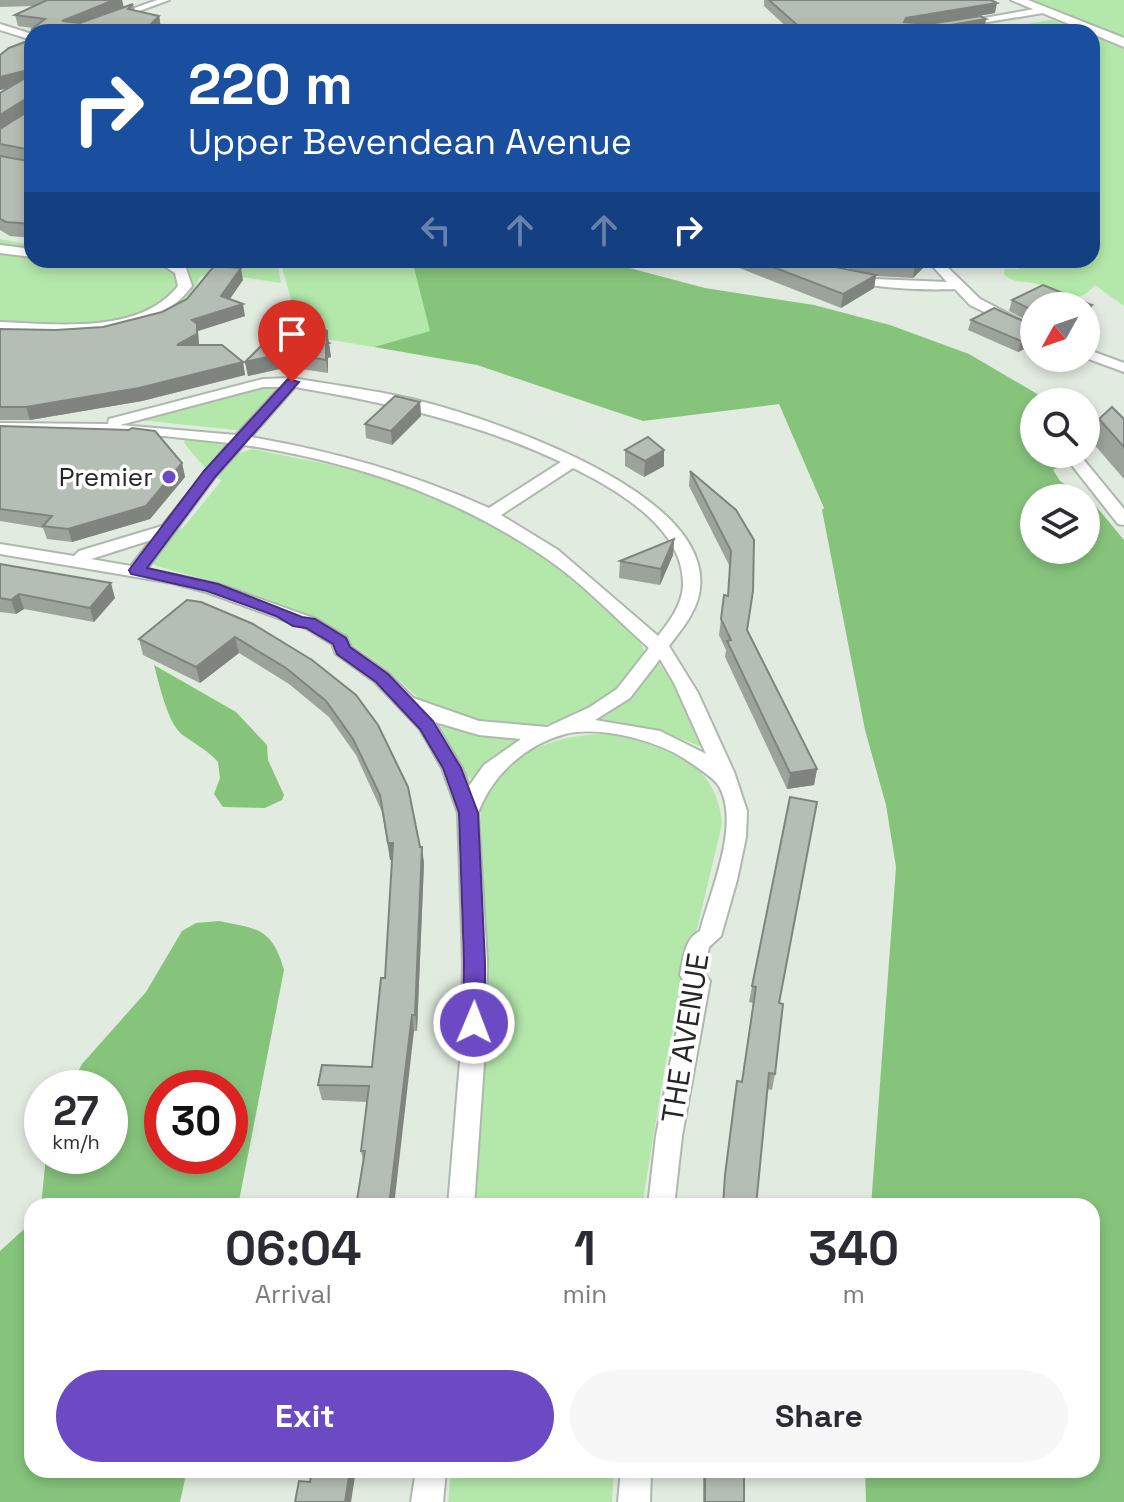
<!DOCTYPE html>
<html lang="en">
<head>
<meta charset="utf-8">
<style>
	:root { --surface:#fff; --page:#f7f7f7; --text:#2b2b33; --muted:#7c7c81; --accent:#6b4ac3 }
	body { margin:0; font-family:"Space Grotesk",sans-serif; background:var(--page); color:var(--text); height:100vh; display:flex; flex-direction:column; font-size:30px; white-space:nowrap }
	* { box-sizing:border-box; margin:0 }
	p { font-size:26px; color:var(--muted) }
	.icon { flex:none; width:44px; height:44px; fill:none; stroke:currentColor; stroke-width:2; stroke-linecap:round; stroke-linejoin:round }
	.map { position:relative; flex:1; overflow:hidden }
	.sheet { position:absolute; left:24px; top:1198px; width:1076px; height:280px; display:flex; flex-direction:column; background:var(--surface); border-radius:24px; box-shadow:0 4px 12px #0003 }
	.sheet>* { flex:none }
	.top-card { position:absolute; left:24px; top:24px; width:1076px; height:244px; border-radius:24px; box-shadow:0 4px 12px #0003; background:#1a4fa0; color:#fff; overflow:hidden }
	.needle { width:52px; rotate:230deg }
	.fabs { position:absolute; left:1020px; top:292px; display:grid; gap:16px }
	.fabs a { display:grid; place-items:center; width:80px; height:80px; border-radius:50%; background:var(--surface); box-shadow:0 4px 12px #0003; font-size:40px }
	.speed { position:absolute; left:24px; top:1070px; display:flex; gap:16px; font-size:40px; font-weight:700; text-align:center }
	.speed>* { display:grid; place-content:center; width:104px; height:104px; border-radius:50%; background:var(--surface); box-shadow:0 4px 12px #0003; line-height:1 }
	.speed small { font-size:20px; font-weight:400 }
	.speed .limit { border:12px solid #d22; background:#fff; color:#111 }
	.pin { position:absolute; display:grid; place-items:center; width:68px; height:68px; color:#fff; margin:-82px -34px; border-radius:50% 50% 50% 0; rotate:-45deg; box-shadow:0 0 8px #0007 }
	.pin .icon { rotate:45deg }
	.me { position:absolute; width:88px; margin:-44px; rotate:1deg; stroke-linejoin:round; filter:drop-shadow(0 0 6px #0008) }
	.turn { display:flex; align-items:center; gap:28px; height:168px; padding:0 32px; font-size:36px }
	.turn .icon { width:104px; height:104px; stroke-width:2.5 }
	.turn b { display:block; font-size:56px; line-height:68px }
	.lanes { display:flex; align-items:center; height:76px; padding:0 32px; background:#0003; justify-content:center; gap:40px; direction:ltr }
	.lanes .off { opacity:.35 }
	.eta { display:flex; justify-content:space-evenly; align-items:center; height:136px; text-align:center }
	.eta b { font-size:48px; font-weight:700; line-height:56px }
	.cta { display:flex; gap:16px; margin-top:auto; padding:16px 32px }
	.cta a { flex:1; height:92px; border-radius:48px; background:var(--accent); color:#fff; font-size:32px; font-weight:700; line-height:92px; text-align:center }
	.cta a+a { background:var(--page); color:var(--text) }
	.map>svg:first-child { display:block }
	.green { fill:#b4e8ab }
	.forest { fill:#86c47c; fill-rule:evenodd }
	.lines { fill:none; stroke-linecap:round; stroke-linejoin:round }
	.street-casing { stroke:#afb8ae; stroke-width:4 }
	.secondary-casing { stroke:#afb8ae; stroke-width:4 }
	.street { fill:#fff; fill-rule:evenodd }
	.secondary { fill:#fff; fill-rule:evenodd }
	.wall { fill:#9ca39b }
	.shaded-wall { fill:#7f857e }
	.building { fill:#b5beb4; stroke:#7f857e; stroke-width:2 }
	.route { fill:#6b4ac3; stroke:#46307f; stroke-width:2 }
	.poi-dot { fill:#6b4ac3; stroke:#fff; stroke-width:3 }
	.labels { text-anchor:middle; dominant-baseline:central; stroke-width:7; stroke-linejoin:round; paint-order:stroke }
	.far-poi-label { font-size:26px; fill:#242723; stroke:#fff; text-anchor:end }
	.street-label { font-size:30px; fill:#242723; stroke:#fff }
</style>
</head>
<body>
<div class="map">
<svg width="1124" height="1502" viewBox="0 0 1124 1502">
	<rect width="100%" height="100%" fill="#e2ebe0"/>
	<g class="green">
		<polygon points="1024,0 1124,0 1124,40"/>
		<polygon points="1052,20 1084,32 980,32 1050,20"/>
		<path d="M1092 35 1124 47V306L1095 285C1071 312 1059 289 1033 283 1021 281 1013 283 1004 274L1005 269H1019L1018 260H1092Z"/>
		<polygon points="0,239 32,245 32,260 190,260 197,265 238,260 277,260 281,283 228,275 201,276 189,299 142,323 0,332"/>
		<polygon points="280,260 412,260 431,331 374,347 301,335"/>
		<polygon points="281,383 245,431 130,419"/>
		<polygon points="185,439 225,445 228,448 211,467 204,467 184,443"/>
		<polygon points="252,449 367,472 418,489 506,530 567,571 638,637 644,650 644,659 608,701 560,722 532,727 495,727 425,704 389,671 356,647 291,609 220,583 156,566 153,562 172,532 183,528 222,480 216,478 237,454"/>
		<polygon points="659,663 689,708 704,748 664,732 600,719 642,686"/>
		<polygon points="445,725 518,738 518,741 472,779 467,776 443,731 441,727"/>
		<path d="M611 734C665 740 718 764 722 824L666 1060 642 1206H473L481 810C499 753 556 733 611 734Z"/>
		<polygon points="451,1470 614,1470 612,1502 448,1502"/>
	</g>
	<g class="forest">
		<path d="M412 260H599L705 288 814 305 890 325 969 354 1051 402H1034V423L1022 429 1034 443V454L1061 455 1062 465 1053 470 1060 481 1095 505 1124 540V1502H866L865 1470H1092V1206H871L896 867 886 805 865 730 822 510 824 508 779 404 643 421 477 365 374 347 430 331ZM1034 498H1086V550H1034Z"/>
		<path d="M154 665 236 712 267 745 268 760 284 795 282 800 265 808 223 807 214 794 220 778 218 762C208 751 197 745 184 736 168 726 159 683 154 665Z"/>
		<path d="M219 921C258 929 272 928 284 970L238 1206H41L46 1156H110V1088H69L82 1064 146 992 182 931 196 923ZM230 1088V1156H162V1088Z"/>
		<polygon points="32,1222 32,1470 187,1470 180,1502 0,1502 0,1251"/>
	</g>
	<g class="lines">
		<defs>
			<g id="street">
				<polygon points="157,0 169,0 82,32 68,32"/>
				<polygon points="1040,8 1043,13 927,32 905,32"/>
				<polygon points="0,24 32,34 32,40 0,30"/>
				<polygon points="0,245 32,249 32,257 0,253"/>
				<path d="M155 260H170L186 268 192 286C151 342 62 332 0 330V322C56 324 140 335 178 286L175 273Z"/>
				<path d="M791 260H809L874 279 947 282 927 260H940L980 299 1034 327V336L970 305 955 289C912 291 824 286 791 260Z"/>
				<polygon points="1086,349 1124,363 1124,372 1086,358"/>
				<path d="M292 378C340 386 389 392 435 405 506 425 710 494 700 588 698 610 682 629 669 646L698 693 734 772 747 811 746 837 737 880 721 936 709 947 704 972 710 981 682 1136 674 1206H648L656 1136 686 984 680 975C684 958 684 939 700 931 710 892 740 826 720 788 716 779 698 768 688 761 660 741 599 725 565 734 525 745 492 775 478 813L487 962 485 1049 474 1206H448L461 1049 463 962 458 813 442 768 420 729 375 682 336 654 332 644 306 628 206 592 172 583 0 554V544L74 556 79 551 162 526 229 443 164 436 0 433V423L108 424 109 419 263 379ZM263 387H280L236 435 120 425ZM295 387C388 403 476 422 561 462L489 508C410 473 336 452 251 437ZM244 445C351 461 453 495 543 556 581 581 615 618 649 648L617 689 590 707 547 727 479 721 413 698 389 674 351 647 346 637 316 619 218 584 147 569 215 477ZM573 468C618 490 685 529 683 586 682 605 669 622 658 636L558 550 501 515ZM151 540 131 566 91 559ZM660 659 674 683 706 754 660 731 595 720 630 698ZM435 722 479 735 521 739 484 765 469 786 462 768Z"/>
				<polygon points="1063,454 1079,454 1124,509 1124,525 1118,524"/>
				<polygon points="416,1470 446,1470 443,1502 411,1502"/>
				<polygon points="621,1470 651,1470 650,1502 618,1502"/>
			</g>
			<polygon id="secondary" points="1011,0 1028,0 1124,38 1124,47"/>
		</defs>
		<use href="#street" class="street-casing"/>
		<use href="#secondary" class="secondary-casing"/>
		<use href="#street" class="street"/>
		<use href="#secondary" class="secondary"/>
	</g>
	<g class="wall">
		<polygon points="0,0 122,0 123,8 133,4 135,11 159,16 161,28 156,32 32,32 32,238 10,236 0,230 0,93 9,88 0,90 0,55 9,48 30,40 32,29 33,28 18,26 15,15 34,6 0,7"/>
		<polygon points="764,0 991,0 995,13 955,20 986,19 984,29 970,32 792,32 764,6"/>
		<polygon points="719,260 812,260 825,265 857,271 820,260 926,260 925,266 913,278 876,276 874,288 841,308"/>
		<polygon points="243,280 230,299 245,316 198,331 199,345 243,362 245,375 142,401 30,420 0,420 0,329 56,330 103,327 162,312"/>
		<polygon points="1012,300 1092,305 1089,316 1086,318 1086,306 1034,306 1034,324 1009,311"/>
		<polygon points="971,320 1034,326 1034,344 1018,352 968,330"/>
		<polygon points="327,331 331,357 328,358 328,373 288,367 248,376 245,362 286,336"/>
		<polygon points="420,402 421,416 392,445 366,438 365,424"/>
		<polygon points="1099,419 1124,419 1124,479 1092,442"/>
		<polygon points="0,426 182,463 185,477 150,519 72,542 47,539 43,528 0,521"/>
		<polygon points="625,450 664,450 664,466 644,477 625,466"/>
		<polygon points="690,471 736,510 747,630 817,769 814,785 787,789 725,657 726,650 719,635 724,595 728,596 730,567 689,486"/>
		<polygon points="674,539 673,555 660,585 619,578 620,561"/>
		<polygon points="0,564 115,598 94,622 24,609 16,614 0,612"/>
		<polygon points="187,600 312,660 420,847 424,863 417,1031 414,1031 363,1161 361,1151 367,1102 322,1100 318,1085 372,1067 385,978 392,859 390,860 382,812 356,755 329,717 289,684 239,653 200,683 143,655 139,639"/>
		<polygon points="790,797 775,1074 772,1090 767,1089 756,1206 722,1206 734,1097 742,1082 753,1003 749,1002 752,986"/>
		<rect x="703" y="1470" width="41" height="32"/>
	</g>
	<g class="shaded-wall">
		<polygon points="114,0 122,0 124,8 66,32 62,21"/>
		<polygon points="997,3 995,13 904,29 904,22 906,18"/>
		<polygon points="159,16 161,28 156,32 143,32"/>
		<polygon points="986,19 984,29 970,32 911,32"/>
		<polygon points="871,26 871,32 836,32"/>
		<polygon points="32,69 32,82 0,90 0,77"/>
		<polygon points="29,97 32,109 0,129 0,115"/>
		<polygon points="919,260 926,260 925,266 913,278 915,264"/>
		<polygon points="241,268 243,280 223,308 221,296"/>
		<polygon points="876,275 874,288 841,308 843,294"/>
		<polygon points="243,304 245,316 198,331 199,346 177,345 192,320"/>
		<polygon points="1092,305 1089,316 1086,318 1086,308"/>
		<polygon points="327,331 331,357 328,358 328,373 326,360"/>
		<polygon points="1034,335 1034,344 1018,352 1021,341"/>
		<polygon points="286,353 288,367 248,376 245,362"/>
		<polygon points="243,362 245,375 142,401 30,420 26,407"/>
		<polygon points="420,402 421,416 392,445 391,431"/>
		<polygon points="664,450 664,466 644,477 645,461"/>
		<polygon points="182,463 185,477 150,519 72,542 68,529"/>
		<polygon points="674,539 673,555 660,585 661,569"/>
		<polygon points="111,583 115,598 94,622 90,608"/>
		<polygon points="19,594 24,609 16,614 11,600"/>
		<polygon points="235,637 239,653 200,683 196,667"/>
		<polygon points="817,769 814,785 787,789 790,773"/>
		<polygon points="388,843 393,843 395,859 390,860"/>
		<polygon points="422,847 424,863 417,1031 415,1015"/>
		<polygon points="412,1015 414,1031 394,1206 389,1206"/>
		<polygon points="350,1470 356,1470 351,1502 345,1502"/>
	</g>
	<g class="building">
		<polygon points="47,0 114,0 62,21 80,23 133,4 128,9 159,16 143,32 32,32 32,69 0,77 0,55 9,48 30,40 32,29 45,19 15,15"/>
		<polygon points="769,0 991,0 997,3 906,18 904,22 929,24 980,16 986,19 911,32 884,32 871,26 836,32 805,32"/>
		<polygon points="32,74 32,224 6,222 0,219 0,156 28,161 32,158 31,150 0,144 0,129 30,110 29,97 0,115 0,93"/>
		<polygon points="755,260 812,260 825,265 876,275 843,294"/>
		<polygon points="869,260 919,260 915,264 877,262"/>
		<polygon points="214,266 241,268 221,296 243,304 192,320 197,324 197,334 177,345 222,345 243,362 139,388 26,407 0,407 0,329 56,330 103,327 162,312 187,299"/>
		<polygon points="1043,285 1092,305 1086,308 1086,306 1034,306 1034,311 1012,300"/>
		<polygon points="994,308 1034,326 1034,335 1021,341 971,320"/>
		<polygon points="300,322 327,331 327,342 329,343 326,344 326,360 286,353 245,362 273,334 286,336"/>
		<polygon points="395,396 420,402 391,431 365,424"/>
		<polygon points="1112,407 1124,419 1124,447 1099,419"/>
		<polygon points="0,426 129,430 132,428 155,431 182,463 146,506 68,529 43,526 52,516 0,509"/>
		<polygon points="648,437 664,450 645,461 625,450"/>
		<polygon points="690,471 736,510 754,540 753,591 747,630 817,769 790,773 727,641 731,640 721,619 724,595 728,596 731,551"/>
		<polygon points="674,539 661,569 620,561"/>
		<polygon points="0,564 111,583 90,608 19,594 11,600 0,598"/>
		<polygon points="187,600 201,602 253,624 312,660 356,695 378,725 408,787 420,847 422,847 415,1015 412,1015 389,1206 356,1206 365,1151 361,1151 369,1086 318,1085 322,1065 372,1067 381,978 385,978 393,843 388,843 380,795 353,739 326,701 286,668 235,637 196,667 139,639"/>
		<polygon points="790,797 817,802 779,1003 783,1004 775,1074 769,1073 756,1206 723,1206 725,1175 737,1081 742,1082 756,987 752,986"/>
		<polygon points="312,1470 350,1470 345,1502 295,1502 299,1481 310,1482"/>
		<rect x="705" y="1470" width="39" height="32"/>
	</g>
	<polygon class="route" points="288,379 299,382 215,477 147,568 218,584 302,617 315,619 346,638 350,647 388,674 433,721 461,768 478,813 485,962 485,1023 481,1029 474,1032 466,1029 463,1023 464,962 459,813 443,768 420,729 376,682 337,654 333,644 306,628 293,626 276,616 207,591 131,574 129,570 204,471"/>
	<circle class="poi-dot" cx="169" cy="477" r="8"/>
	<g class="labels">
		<g class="far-poi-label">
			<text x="153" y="477">Premier</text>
		</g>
		<g class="street-label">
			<text transform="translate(685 1038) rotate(-81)">THE AVENUE</text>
		</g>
	</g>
</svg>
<div class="fabs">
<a><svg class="needle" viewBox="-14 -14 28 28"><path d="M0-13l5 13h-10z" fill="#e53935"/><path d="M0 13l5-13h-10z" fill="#7c7c81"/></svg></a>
<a><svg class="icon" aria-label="search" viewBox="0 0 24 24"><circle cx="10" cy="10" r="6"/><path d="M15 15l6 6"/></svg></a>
<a><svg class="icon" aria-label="layers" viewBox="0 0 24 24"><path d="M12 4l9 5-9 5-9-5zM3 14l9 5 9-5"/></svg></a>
</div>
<div class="speed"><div>27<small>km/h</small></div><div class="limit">30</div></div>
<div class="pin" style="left:292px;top:382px;background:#d93025"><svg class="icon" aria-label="arrive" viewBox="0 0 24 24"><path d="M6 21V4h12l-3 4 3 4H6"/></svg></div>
<svg class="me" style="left:474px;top:1023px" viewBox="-20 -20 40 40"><circle r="17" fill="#6b4ac3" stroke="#fff" stroke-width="3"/><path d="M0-11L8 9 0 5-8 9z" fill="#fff"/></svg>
<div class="top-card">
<div class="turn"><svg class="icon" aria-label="right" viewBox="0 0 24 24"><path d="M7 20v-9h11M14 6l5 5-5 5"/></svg><div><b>220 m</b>Upper Bevendean Avenue</div></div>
<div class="lanes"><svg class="icon off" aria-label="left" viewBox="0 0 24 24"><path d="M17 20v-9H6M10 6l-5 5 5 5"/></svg><svg class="icon off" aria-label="ahead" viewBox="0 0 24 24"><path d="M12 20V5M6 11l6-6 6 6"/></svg><svg class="icon off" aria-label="ahead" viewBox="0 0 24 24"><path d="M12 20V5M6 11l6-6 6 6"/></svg><svg class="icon" aria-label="right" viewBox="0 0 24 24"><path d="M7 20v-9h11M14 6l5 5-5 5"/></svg></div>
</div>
<section class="sheet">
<div class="eta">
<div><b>06:04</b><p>Arrival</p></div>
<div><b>1</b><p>min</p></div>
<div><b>340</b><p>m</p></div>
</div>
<div class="cta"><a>Exit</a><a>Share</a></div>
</section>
</div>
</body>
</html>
